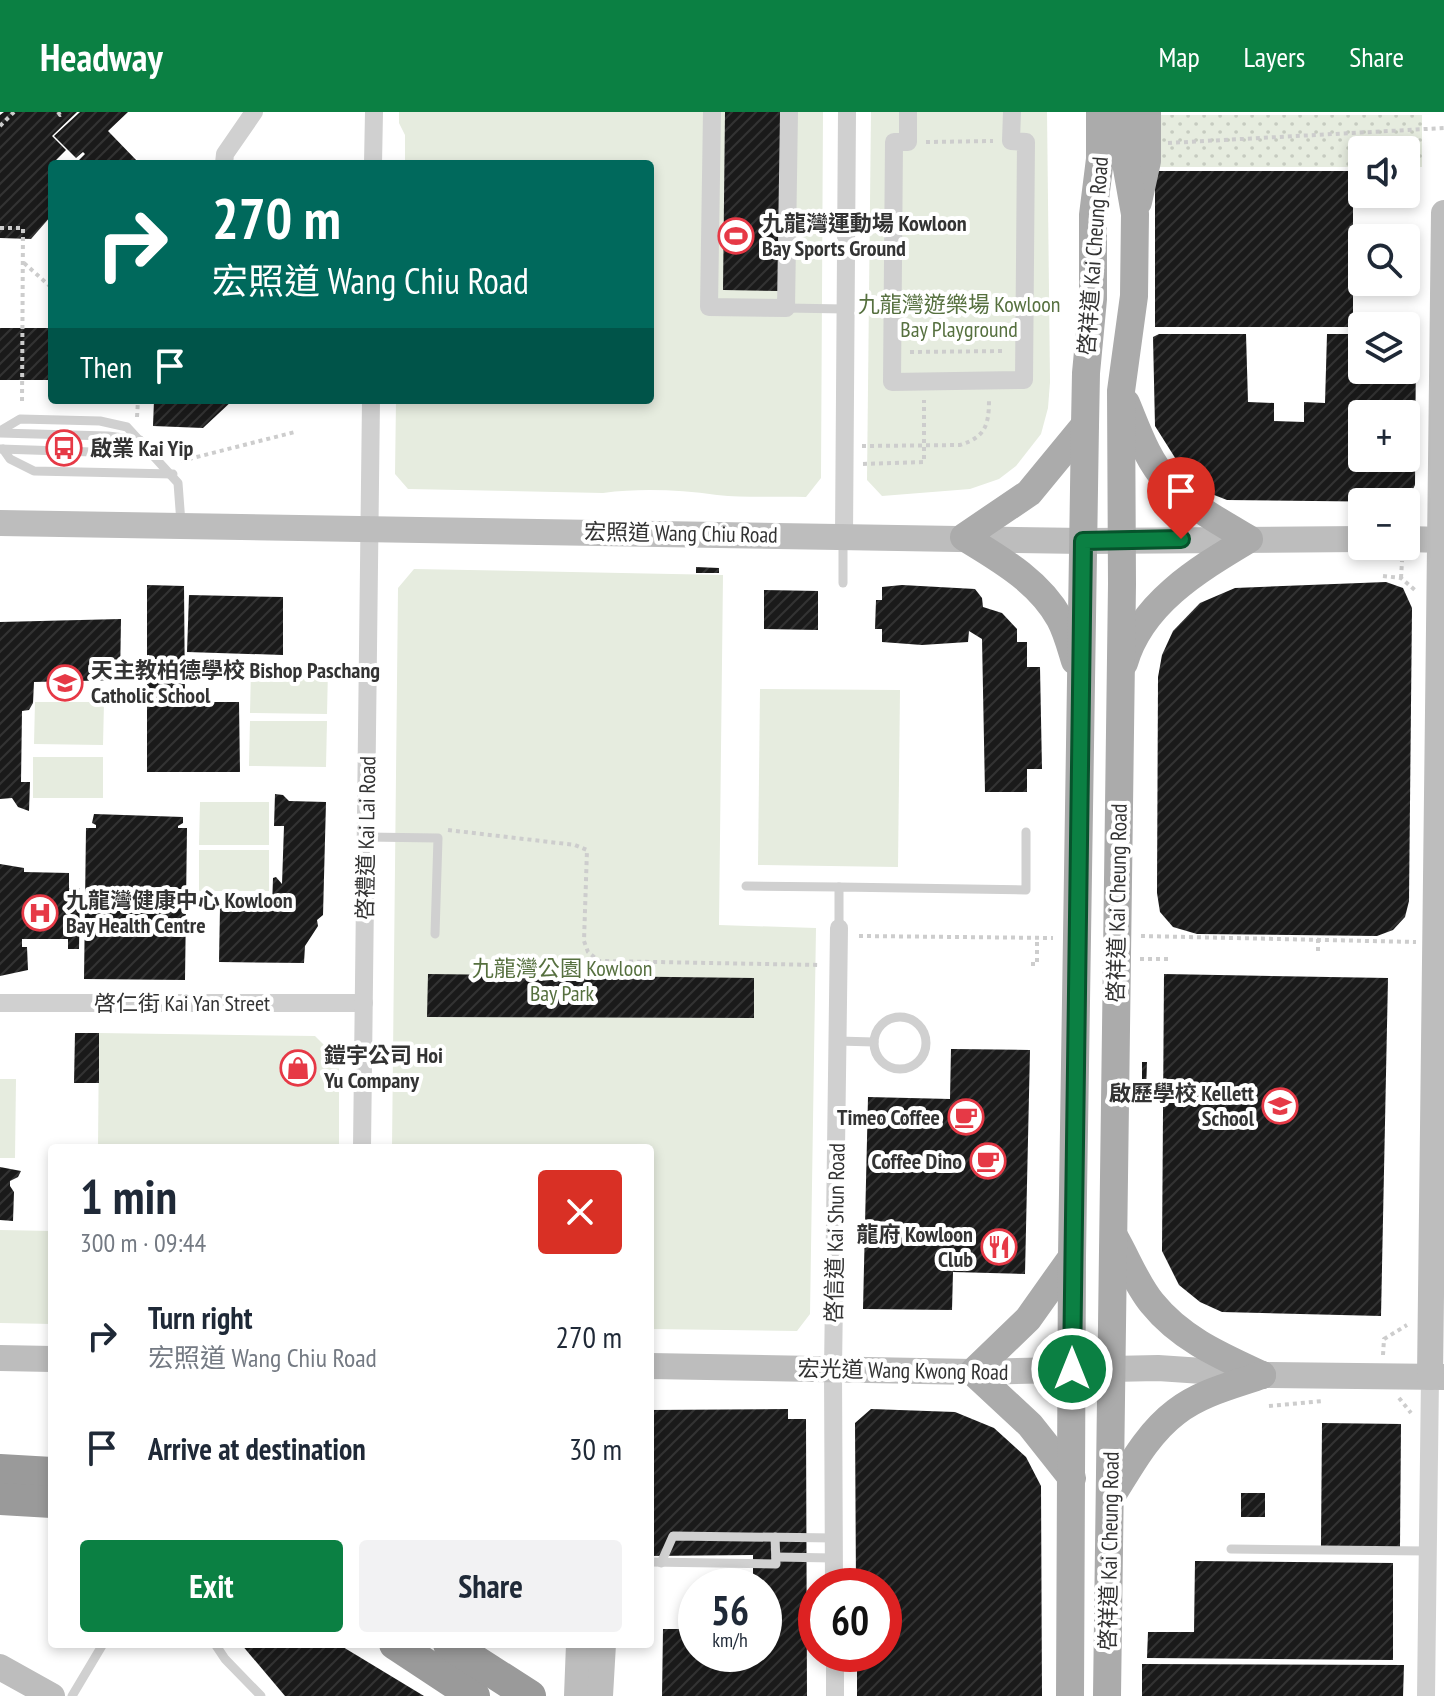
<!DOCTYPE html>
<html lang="en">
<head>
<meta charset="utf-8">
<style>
	:root { --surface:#fff; --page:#f2f2f3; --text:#1f2937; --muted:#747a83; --accent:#0b8043 }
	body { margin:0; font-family:"PT Sans Narrow","Noto Sans TC",sans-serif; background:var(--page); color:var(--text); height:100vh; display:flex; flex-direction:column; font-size:30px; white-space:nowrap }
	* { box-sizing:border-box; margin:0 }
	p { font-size:26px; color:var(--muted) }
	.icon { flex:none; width:44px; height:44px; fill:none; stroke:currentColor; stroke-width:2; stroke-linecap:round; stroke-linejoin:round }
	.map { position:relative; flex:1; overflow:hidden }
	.side { position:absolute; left:48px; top:1032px; width:606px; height:504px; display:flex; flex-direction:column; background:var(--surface); border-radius:8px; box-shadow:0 4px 12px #0003 }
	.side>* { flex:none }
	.top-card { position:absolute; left:48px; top:48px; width:606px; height:244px; border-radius:8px; box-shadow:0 4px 12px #0003; background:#00695c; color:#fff; overflow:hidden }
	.fabs { position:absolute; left:1348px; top:24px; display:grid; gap:16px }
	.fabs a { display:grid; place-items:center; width:72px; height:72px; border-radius:8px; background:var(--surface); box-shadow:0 4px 12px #0003; font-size:40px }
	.speed { position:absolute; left:678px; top:1456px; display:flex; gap:16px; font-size:40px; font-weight:700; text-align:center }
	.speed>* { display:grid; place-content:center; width:104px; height:104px; border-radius:50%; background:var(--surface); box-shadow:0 4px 12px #0003; line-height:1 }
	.speed small { font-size:20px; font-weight:400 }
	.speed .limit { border:12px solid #d22; background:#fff; color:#111 }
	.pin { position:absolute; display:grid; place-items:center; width:68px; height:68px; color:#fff; margin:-82px -34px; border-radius:50% 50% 50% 0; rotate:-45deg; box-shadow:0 0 8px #0007 }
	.pin .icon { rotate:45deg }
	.me { position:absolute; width:88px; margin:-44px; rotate:0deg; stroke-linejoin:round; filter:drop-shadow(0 0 6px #0008) }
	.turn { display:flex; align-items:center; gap:28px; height:168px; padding:0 32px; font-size:36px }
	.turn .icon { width:104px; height:104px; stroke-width:2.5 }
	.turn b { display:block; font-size:56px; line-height:68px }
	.then { display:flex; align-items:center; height:76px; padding:0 32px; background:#0003; gap:16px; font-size:30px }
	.round { display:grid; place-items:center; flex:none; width:84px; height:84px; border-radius:8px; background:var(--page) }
	.summary { display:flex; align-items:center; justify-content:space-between; height:136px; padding:0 32px }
	h1 { font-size:48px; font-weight:800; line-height:60px }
	.primary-button { display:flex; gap:16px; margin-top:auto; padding:16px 32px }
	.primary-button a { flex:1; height:92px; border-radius:8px; background:var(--accent); color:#fff; font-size:32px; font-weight:800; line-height:92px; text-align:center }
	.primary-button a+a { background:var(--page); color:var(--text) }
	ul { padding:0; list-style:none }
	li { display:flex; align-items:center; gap:24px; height:112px; padding:0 32px }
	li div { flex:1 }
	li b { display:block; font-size:30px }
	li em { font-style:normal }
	header { display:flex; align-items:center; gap:48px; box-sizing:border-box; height:112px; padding:0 40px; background:var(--accent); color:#fff }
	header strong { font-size:38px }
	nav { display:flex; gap:44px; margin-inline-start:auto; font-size:28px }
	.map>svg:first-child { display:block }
	.park { fill:#e6ecdf }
	.garden { fill:url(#garden-dots) }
	.building { fill:url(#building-hatch); fill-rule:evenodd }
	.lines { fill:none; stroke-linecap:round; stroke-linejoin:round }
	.path { stroke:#cdcdcd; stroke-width:4; stroke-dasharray:4 4; stroke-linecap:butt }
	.lane { stroke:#d0d0d0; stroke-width:9 }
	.street { stroke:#d0d0d0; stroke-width:18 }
	.secondary { stroke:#bdbdbd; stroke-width:26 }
	.primary { stroke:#ababab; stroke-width:28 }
	.highway { stroke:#9a9a9a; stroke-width:32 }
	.route-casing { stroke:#07532c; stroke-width:20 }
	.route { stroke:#0b8043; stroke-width:14 }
	.labels { text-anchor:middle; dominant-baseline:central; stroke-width:8; stroke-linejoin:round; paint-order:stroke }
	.poi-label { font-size:22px; font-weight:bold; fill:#333; stroke:#fff; text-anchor:start }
	.street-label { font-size:22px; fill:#333; stroke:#fff }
	.park-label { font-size:22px; fill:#56703f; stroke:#fff }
</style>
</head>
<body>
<header>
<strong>Headway</strong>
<nav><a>Map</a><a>Layers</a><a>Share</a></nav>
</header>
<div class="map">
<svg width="1444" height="1584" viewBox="0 0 1444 1584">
	<defs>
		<pattern id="garden-dots" width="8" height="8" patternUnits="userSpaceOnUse" patternTransform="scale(2)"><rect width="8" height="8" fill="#e6ecdf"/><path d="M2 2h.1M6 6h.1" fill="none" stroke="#c6cbc0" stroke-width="1.8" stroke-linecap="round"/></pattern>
		<pattern id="building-hatch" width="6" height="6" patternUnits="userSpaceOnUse" patternTransform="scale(2)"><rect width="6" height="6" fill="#1a1a1a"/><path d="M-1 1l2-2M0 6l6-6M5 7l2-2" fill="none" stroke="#333"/></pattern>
	</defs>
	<rect width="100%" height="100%" fill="#fff"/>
	<g class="park">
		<path d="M399 0H823L821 366 806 385C777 384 746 386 717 383 679 378 642 376 603 381L408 377 395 362 396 288H650V52H405V23L399 11Z"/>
		<polygon points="871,0 1047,0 1050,270 1048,296 1041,322 1016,354 999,367 970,377 882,384 867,368"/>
		<polygon points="414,457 723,463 719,813 816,816 810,1202 797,1219 650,1217 650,1036 392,1036 398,476"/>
		<polygon points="251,556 328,557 327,602 250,601"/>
		<polygon points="760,577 900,578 898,755 758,753"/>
		<polygon points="35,590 104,590 103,633 34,632"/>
		<polygon points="250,609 327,609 326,655 249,654"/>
		<rect x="33" y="645" width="70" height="41"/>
		<polygon points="200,690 269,690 269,733 199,733"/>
		<rect x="199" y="738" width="70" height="41"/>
		<polygon points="99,921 315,924 339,948 339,1036 98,1036"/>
		<polygon points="0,967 16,967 15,1046 0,1046"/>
		<polygon points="0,1118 52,1119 52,1212 0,1211"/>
	</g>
	<polygon class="garden" points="1156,3 1422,3 1422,55 1406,55 1406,38 1362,38 1362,55 1156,55"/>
	<g class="building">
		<polygon points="4,0 77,0 52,24 66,38 52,52 51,104 31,127 0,126 0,3"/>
		<polygon points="80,0 128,0 108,19 140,52 75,52 85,42 83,40 76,46 54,24"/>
		<polygon points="725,0 781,0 779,179 723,178"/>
		<rect x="1155" y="59" width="198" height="156"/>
		<rect x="0" y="216" width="52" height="52"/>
		<path d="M1406 221H1411L1416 227 1415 373 1410 383 1401 390 1227 388 1204 379 1184 360 1155 314 1153 225 1159 222H1246L1248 290 1274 291V309L1304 310V290L1325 291 1327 222H1362V258H1406ZM1362 302H1406V346H1362Z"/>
		<polygon points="154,288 233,288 203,316 153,314"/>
		<polygon points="696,455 719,456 719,461 696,461"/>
		<polygon points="1386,470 1403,476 1412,496 1409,789 1405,805 1393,818 1377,824 1197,822 1173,815 1160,800 1157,781 1158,565 1162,543 1173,519 1200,491 1235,476"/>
		<polygon points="147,473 184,474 185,590 239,590 240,660 147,660"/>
		<polygon points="902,473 975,477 982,486 983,495 1002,501 1017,517 1017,530 1027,530 1027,555 1040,555 1042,657 1027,657 1027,680 985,680 982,527 969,519 968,530 922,533 882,530 882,517 875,517 876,488 882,488 882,475"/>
		<polygon points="764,478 818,479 818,518 764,517"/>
		<polygon points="189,483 283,485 283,543 187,540"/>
		<polygon points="121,507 120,568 34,570 33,591 29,598 22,599 21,670 30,670 29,699 18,695 12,686 0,687 0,510"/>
		<polygon points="275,682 283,683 289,689 326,690 323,803 317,808 318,814 305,834 304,851 219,850 220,795 272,795 273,766 276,765 282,772 284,714 274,714"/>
		<polygon points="94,702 183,705 183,711 178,714 178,716 187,716 185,868 84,867 86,716 96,716 96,713 92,711"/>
		<polygon points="0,752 24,756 24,760 69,761 69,776 80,776 79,837 68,837 68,827 22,827 22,835 27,835 28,858 0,864"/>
		<polygon points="428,862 754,866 754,906 427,905"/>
		<polygon points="1164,862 1388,866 1381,1204 1222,1200 1200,1190 1179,1173 1162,1139"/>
		<polygon points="75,921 99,921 99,971 74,971"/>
		<polygon points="951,937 1030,938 1025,1162 953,1160 952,1198 863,1197 868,985 950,987"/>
		<polygon points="1142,950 1147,950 1146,980 1142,980"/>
		<polygon points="0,1055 21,1059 18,1065 10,1069 10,1074 14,1080 13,1109 0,1108"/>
		<polygon points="788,1297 788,1307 806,1307 807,1584 662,1584 663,1517 696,1517 696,1542 764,1542 764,1474 753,1474 753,1443 650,1444 650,1298"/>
		<polygon points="871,1297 955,1300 994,1316 1026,1345 1041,1374 1042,1584 857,1584 857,1542 884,1542 884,1474 856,1474 855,1311"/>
		<polygon points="1322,1311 1401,1312 1400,1435 1321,1435"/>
		<rect x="1241" y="1381" width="24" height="24"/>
		<polygon points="1195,1449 1393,1451 1393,1548 1147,1546 1148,1520 1194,1520"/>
		<polygon points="241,1532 338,1532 424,1584 285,1584"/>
		<polygon points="1142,1552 1404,1553 1403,1584 1142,1584"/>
	</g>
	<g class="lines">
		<g class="path">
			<polyline points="58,0 60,3 63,0"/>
			<polyline points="0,14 14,0"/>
			<polyline points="926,30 993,29"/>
			<polyline points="1168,31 1444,16"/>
			<polyline points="0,116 23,116 22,292"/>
			<polyline points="24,151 52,176"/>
			<polyline points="910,240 1006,239"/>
			<polyline points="137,305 138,288"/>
			<path d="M862 334 960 333C986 325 989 312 989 287"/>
			<polyline points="181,349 295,320"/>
			<polyline points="863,352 924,350 924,288"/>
			<polyline points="1383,464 1401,466 1416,479"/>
			<polyline points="1401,466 1402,449"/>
			<polyline points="448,718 575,733 587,738 584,829 588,840 599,849 821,853"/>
			<polyline points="859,824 1053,826"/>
			<polyline points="1141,824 1416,830"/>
			<polyline points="1318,827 1318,841"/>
			<polyline points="1140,847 1170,847"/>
			<polyline points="1031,852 1037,852 1037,826"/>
			<polyline points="1383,1243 1384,1227 1407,1213"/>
			<polyline points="1399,1286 1411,1301"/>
			<polyline points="1269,1294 1323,1289"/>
		</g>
		<g class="lane">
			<polyline points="786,196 845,197"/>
			<polyline points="0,319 20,307 100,309 127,315 178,371 181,411"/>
			<polyline points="0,321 108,324 140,328"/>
			<polyline points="0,337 154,342"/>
			<polyline points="3,337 10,347 34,359 173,362"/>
			<polyline points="843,471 843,427"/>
			<polyline points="366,725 438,726 435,822"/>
			<polyline points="746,774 839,775"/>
			<polyline points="839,816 839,775 1026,778 1026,720"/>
			<circle cx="900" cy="931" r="26"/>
			<polyline points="838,929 874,930"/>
			<polyline points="1231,1437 1427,1439"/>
			<polyline points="776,1445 833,1446"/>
			<polyline points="650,1450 776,1452 775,1425"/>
			<polyline points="661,1451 673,1424 834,1426"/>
			<polyline points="215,1532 225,1547 261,1584"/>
			<polyline points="72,1584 103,1532"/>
		</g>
		<g class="street">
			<polyline points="712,0 709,195 786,196 789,0"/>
			<polyline points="908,0 908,30 894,30 892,270 1024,268 1026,30 1011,29 1012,0"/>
			<polyline points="224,52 225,42 254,0"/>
			<polyline points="373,52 374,0"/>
			<polyline points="844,424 847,0"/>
			<polyline points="0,891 364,891"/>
			<polyline points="362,1036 371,288"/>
			<polyline points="834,1474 833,1258 839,816"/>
			<polyline points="835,1542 835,1584"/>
			<polyline points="1426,1584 1430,1265"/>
		</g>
		<g class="secondary">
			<polyline points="0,411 1083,429 1362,427"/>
			<polyline points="1406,427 1444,428"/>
			<polyline points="0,1246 52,1247"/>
			<polyline points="650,1254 973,1260 1158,1256 1262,1263 1444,1265"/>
			<polyline points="1430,1265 1444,101"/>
			<polyline points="0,1555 52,1584"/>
			<polyline points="577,1584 579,1532"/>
			<polyline points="600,1584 603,1532"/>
		</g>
		<g class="primary">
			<polyline points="1138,90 1147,49 1147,0"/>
			<path d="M1075 549C1071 536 1067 520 1060 507 1039 469 1000 447 964 425L1029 381 1085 313"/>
			<path d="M1124 551C1141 491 1199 457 1249 427 1220 410 1190 394 1167 369 1147 348 1137 317 1126 291"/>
			<path d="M1115 1126C1127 1147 1137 1173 1152 1191 1181 1227 1221 1244 1262 1263"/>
			<polyline points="1072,1145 1028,1207 973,1260 1030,1313 1072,1366"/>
			<path d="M1111 1385C1130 1355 1147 1322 1176 1300 1200 1281 1233 1273 1262 1263"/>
			<polyline points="1070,1584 1072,1145 1085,313 1086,261 1093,187 1093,103 1100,47 1100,0"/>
			<polyline points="1107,1584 1122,472 1121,279 1134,184 1135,102 1126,51 1126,0"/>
		</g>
		<g class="highway">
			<polyline points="0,1358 52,1361"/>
			<polyline points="0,1387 52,1390"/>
			<polyline points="395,1532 474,1584"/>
			<polyline points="449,1532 530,1584"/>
		</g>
	</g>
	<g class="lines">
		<defs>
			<polyline id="route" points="1072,1257 1083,429 1181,427"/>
		</defs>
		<use href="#route" class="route-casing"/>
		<use href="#route" class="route"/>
	</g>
	<defs>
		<symbol id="stadium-ring" viewBox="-11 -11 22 22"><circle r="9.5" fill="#fff" stroke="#e63946" stroke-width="1.5"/><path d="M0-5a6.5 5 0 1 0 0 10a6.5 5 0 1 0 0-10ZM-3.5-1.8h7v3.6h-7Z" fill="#e63946"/></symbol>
		<symbol id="bus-ring" viewBox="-11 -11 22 22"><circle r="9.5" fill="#fff" stroke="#e63946" stroke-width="1.5"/><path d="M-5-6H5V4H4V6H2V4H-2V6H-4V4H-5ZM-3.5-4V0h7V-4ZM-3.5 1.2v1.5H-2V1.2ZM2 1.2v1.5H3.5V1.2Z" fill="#e63946"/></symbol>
		<symbol id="school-ring" viewBox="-11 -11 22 22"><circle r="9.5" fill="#fff" stroke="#e63946" stroke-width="1.5"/><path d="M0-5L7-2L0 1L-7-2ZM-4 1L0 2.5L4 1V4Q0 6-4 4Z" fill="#e63946"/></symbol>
		<symbol id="hospital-ring" viewBox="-11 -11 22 22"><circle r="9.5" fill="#fff" stroke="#e63946" stroke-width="1.5"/><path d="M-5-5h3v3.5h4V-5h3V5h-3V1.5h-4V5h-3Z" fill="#e63946"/></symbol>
		<symbol id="shop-ring" viewBox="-11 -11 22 22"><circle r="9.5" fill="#fff" stroke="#e63946" stroke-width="1.5"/><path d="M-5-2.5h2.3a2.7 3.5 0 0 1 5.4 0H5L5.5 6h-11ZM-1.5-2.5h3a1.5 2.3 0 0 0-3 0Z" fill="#e63946"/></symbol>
		<symbol id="cafe-ring" viewBox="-11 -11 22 22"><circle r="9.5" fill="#fff" stroke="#e63946" stroke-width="1.5"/><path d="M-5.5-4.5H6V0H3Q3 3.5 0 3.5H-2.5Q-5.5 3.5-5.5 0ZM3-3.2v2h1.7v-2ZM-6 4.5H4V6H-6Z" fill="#e63946"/></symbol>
		<symbol id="restaurant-ring" viewBox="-11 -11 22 22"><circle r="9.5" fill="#fff" stroke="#e63946" stroke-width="1.5"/><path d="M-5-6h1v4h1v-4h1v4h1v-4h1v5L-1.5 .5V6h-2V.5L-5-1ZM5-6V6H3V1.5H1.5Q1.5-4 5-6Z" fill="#e63946"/></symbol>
	</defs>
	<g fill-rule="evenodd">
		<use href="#stadium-ring" x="716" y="104" width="40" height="40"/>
		<use href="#bus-ring" x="44" y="316" width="40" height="40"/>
		<use href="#school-ring" x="45" y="551" width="40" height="40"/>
		<use href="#hospital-ring" x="20" y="781" width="40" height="40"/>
		<use href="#shop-ring" x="278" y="936" width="40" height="40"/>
		<use href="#school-ring" x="1260" y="974" width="40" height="40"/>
		<use href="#cafe-ring" x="946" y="985" width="40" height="40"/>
		<use href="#cafe-ring" x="968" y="1029" width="40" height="40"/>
		<use href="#restaurant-ring" x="979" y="1115" width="40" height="40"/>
	</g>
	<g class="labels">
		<g class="poi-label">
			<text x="762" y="111">九龍灣運動場 Kowloon<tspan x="762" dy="25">Bay Sports Ground</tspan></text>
			<text x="90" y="336">啟業 Kai Yip</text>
			<text x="91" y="558">天主教柏德學校 Bishop Paschang<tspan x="91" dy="25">Catholic School</tspan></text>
			<text x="66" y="788">九龍灣健康中心 Kowloon<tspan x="66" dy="25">Bay Health Centre</tspan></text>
			<text x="324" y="943">鎧宇公司 Hoi<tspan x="324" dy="25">Yu Company</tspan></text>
			<text x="1254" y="981" text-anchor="end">啟歷學校 Kellett<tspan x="1254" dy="25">School</tspan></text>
			<text x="940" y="1005" text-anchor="end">Timeo Coffee</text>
			<text x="962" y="1049" text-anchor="end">Coffee Dino</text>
			<text x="973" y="1122" text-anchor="end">龍府 Kowloon<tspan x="973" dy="25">Club</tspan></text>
		</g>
		<g class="street-label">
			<text transform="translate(1093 144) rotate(-86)">啓祥道 Kai Cheung Road</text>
			<text transform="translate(681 421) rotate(1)">宏照道 Wang Chiu Road</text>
			<text transform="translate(366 726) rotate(-89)">啓禮道 Kai Lai Road</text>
			<text transform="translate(1117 791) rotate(-89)">啓祥道 Kai Cheung Road</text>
			<text x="182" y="891">啓仁街 Kai Yan Street</text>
			<text transform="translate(835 1121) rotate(-89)">啓信道 Kai Shun Road</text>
			<text transform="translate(903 1258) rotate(1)">宏光道 Wang Kwong Road</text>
			<text transform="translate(1109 1439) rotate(-89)">啓祥道 Kai Cheung Road</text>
		</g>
		<g class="park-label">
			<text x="959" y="192">九龍灣遊樂場 Kowloon<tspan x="959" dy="25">Bay Playground</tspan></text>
			<text x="562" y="856">九龍灣公園 Kowloon<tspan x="562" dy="25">Bay Park</tspan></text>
		</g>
	</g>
</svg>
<div class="fabs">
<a><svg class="icon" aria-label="sound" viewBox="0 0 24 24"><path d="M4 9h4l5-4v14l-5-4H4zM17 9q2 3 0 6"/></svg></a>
<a><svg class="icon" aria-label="search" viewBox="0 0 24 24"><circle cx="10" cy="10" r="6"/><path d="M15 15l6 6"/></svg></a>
<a><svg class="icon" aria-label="layers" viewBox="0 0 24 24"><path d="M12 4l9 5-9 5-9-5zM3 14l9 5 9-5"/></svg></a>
<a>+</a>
<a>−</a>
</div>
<div class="speed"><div>56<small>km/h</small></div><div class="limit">60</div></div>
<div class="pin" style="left:1181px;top:427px;background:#d93025"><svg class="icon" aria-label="arrive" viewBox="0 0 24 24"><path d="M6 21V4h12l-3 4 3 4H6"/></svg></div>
<svg class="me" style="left:1072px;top:1257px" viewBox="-20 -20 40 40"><circle r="17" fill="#0b8043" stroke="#fff" stroke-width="3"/><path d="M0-11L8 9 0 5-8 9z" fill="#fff"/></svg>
<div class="top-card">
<div class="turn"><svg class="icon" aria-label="right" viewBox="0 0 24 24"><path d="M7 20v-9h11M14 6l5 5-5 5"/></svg><div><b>270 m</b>宏照道 Wang Chiu Road</div></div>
<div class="then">Then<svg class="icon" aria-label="arrive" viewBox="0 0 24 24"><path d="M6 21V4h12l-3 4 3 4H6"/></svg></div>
</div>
<section class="side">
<div class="summary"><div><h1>1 min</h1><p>300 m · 09:44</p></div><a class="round" style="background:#d93025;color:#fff"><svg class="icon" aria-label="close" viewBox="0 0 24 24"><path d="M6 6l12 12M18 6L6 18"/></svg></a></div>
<ul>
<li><svg class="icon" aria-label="right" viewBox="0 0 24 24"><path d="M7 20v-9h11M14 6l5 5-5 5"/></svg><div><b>Turn right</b><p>宏照道 Wang Chiu Road</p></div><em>270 m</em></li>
<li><svg class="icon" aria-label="arrive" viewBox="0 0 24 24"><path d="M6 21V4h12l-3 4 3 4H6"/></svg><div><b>Arrive at destination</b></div><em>30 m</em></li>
</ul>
<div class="primary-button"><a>Exit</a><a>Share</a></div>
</section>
</div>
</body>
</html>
